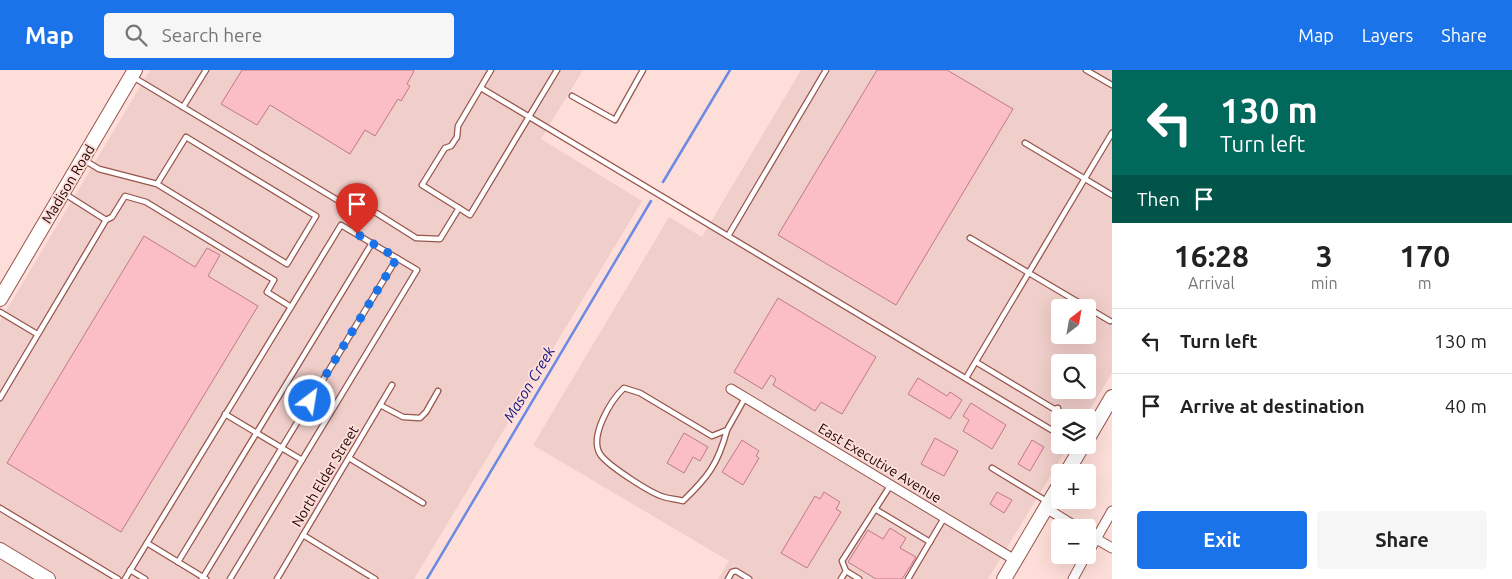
<!DOCTYPE html>
<html lang="en">
<head>
<meta charset="utf-8">
<style>
	:root { --surface:#fff; --page:#f6f6f6; --text:#222; --muted:#767676; --line:#e0e0e0; --accent:#1a73e8 }
	body { margin:0; font-family:Ubuntu,sans-serif; background:var(--page); color:var(--text); height:100vh; display:flex; flex-direction:column; font-size:19px; white-space:nowrap }
	* { box-sizing:border-box; margin:0 }
	p { font-size:16px; color:var(--muted) }
	.icon { flex:none; width:28px; height:28px; fill:none; stroke:currentColor; stroke-width:2; stroke-linecap:round; stroke-linejoin:round }
	.map { position:relative; flex:1; overflow:hidden }
	.drawer { display:flex; flex-direction:column; background:var(--surface); width:400px }
	.drawer>* { flex:none }
	.banner { background:#00695c; color:#fff; overflow:hidden }
	.needle { width:32px; rotate:31deg }
	.controls { position:absolute; left:1051px; top:229px; display:grid; gap:10px }
	.controls a { display:grid; place-items:center; width:45px; height:45px; border-radius:5px; background:var(--surface); box-shadow:0 5px 20px #0002; font-size:25px }
	.pin { position:absolute; display:grid; place-items:center; width:42px; height:42px; color:#fff; margin:-51px -21px; border-radius:50% 50% 50% 0; rotate:-45deg; box-shadow:0 0 5px #0007 }
	.pin .icon { rotate:45deg }
	.me { position:absolute; width:55px; margin:-28px; rotate:31deg; stroke-linejoin:round; filter:drop-shadow(0 0 4px #0008) }
	.turn { display:flex; align-items:center; gap:18px; height:105px; padding:0 25px; font-size:22px }
	.turn .icon { width:65px; height:65px; stroke-width:2.5 }
	.turn b { display:block; font-size:35px; line-height:42px }
	.then { display:flex; align-items:center; height:48px; padding:0 25px; background:#0003; gap:10px; font-size:19px }
	.eta { display:flex; justify-content:space-evenly; align-items:center; height:85px; text-align:center }
	.eta b { font-size:30px; font-weight:600; line-height:35px }
	.action { display:flex; gap:10px; margin-top:auto; padding:10px 25px }
	.action a { flex:1; height:58px; border-radius:5px; background:var(--accent); color:#fff; font-size:20px; font-weight:600; line-height:58px; text-align:center }
	.action a+a { background:var(--page); color:var(--text) }
	ul { padding:0; list-style:none }
	li { display:flex; align-items:center; gap:15px; height:65px; padding:0 25px; border-top:1px solid var(--line) }
	li div { flex:1 }
	li b { display:block; font-size:19px }
	li em { font-style:normal }
	header { display:flex; align-items:center; gap:30px; box-sizing:border-box; height:70px; padding:0 25px; background:var(--accent); color:#fff }
	header strong { font-size:24px }
	nav { display:flex; gap:28px; margin-inline-start:auto; font-size:18px }
	.search { width:350px; height:45px; background:var(--page); display:flex; align-items:center; gap:12px; box-sizing:border-box; padding:0 18px; border-radius:5px; color:var(--muted); font-size:19px }
	main { display:flex; flex:1; min-height:0 }
	.map>svg:first-child { display:block }
	.built { fill:#f0cec9; fill-rule:evenodd }
	.lines { fill:none; stroke-linecap:round; stroke-linejoin:round }
	.stream { stroke:#6c8ae4; stroke-width:2.5 }
	.building { fill:#fbbec7; stroke:#bf7985 }
	.lane-casing { stroke:#97554c; stroke-width:7 }
	.street-casing { stroke:#97554c; stroke-width:11 }
	.secondary-casing { stroke:#97554c; stroke-width:16 }
	.lane { stroke:#fff; stroke-width:4.5 }
	.street { stroke:#fff; stroke-width:9 }
	.secondary { stroke:#fff; stroke-width:14 }
	.route { stroke:#1a73e8; stroke-width:9; stroke-dasharray:0 16.2 }
	.labels { text-anchor:middle; dominant-baseline:central; stroke-width:4; stroke-linejoin:round; paint-order:stroke }
	.street-label { font-size:14px; fill:#1c0403; stroke:#feded9 }
	.water-label { font-size:15px; font-style:italic; fill:#121781; stroke:#feded9 }
</style>
</head>
<body>
<header>
<strong>Map</strong>
<div class="search"><svg class="icon" aria-label="search" viewBox="0 0 24 24"><circle cx="10" cy="10" r="6"/><path d="M15 15l6 6"/></svg>Search here</div>
<nav><a>Map</a><a>Layers</a><a>Share</a></nav>
</header>
<main>
<div class="map">
<svg width="1112" height="509" viewBox="0 0 1112 509">
	<rect width="100%" height="100%" fill="#feded9"/>
	<g class="built">
		<polygon points="150,0 583,0 541,69 642,131 414,509 0,509 0,251"/>
		<path d="M801 0H1112V303L1085 347 1060 348V375H1069L988 509H718L729 491 533 375 669 147 702 167ZM1060 238H1088V265H1060ZM1060 292H1088V320H1060Z"/>
	</g>
	<g class="lines">
		<g class="stream">
			<polyline points="663,112 730,0"/>
			<polyline points="427,509 651,131"/>
		</g>
	</g>
	<g class="building">
		<polygon points="242,0 413,0 414,1 407,14 410,16 401,31 398,29 375,66 365,60 350,84 270,35 257,55 221,34"/>
		<polygon points="877,0 947,0 1013,39 896,235 778,165"/>
		<polygon points="144,166 195,197 207,178 220,185 208,206 258,236 121,462 7,393"/>
		<polygon points="778,228 876,287 842,344 821,332 815,341 773,315 776,309 771,305 762,319 734,302"/>
		<polygon points="918,308 947,326 950,322 962,330 950,349 908,324"/>
		<polygon points="971,333 1006,355 992,379 963,361 969,350 963,346"/>
		<polygon points="684,363 708,377 700,391 693,387 684,403 667,393"/>
		<polygon points="935,368 958,381 944,406 921,394"/>
		<polygon points="742,370 759,381 756,386 759,388 743,415 722,402"/>
		<polygon points="1032,370 1044,377 1030,401 1018,394"/>
		<polygon points="824,422 840,432 836,439 841,442 807,498 781,483 815,426 820,429"/>
		<polygon points="997,422 1012,430 1004,443 990,434"/>
		<polygon points="890,458 906,468 900,478 916,487 902,509 876,509 848,492 868,460 883,469"/>
	</g>
	<g class="lines">
		<defs>
			<g id="lane">
				<polyline points="491,0 458,56 457,67 451,76 445,78 422,115 470,145 557,0"/>
				<polyline points="1086,0 1112,15"/>
				<polyline points="133,7 183,37 206,0"/>
				<polyline points="481,18 1060,365"/>
				<polyline points="572,26 615,50 643,0"/>
				<polyline points="183,37 339,131 359,132 416,168 440,169 459,138"/>
				<polyline points="1025,73 1112,125"/>
				<polyline points="84,90 99,99 157,114 287,194 316,146 186,67 157,114"/>
				<polyline points="65,124 106,150"/>
				<polyline points="728,166 826,0"/>
				<polyline points="970,168 1110,251"/>
				<polyline points="0,242 37,264"/>
				<polyline points="976,292 1054,339 1058,338"/>
				<polyline points="966,308 1112,63"/>
				<polyline points="0,328 106,150 112,147 125,126 146,132 274,210 267,222 291,237"/>
				<polyline points="380,335 403,347 420,348 426,342 438,321"/>
				<polyline points="225,344 302,390"/>
				<path d="M727 360C718 394 708 407 683 431 677 429 670 429 664 427 650 423 607 395 600 384 589 366 611 330 624 318L640 323 712 366 727 360 745 328"/>
				<polyline points="349,388 423,433"/>
				<polyline points="992,398 1048,432"/>
				<polyline points="0,438 118,509"/>
				<polyline points="875,439 930,472"/>
				<polyline points="303,465 375,509"/>
				<polyline points="147,473 206,509"/>
				<polyline points="178,492 372,173"/>
				<polyline points="130,500 145,509"/>
				<polyline points="846,501 859,509"/>
				<polyline points="125,509 341,155 417,200 230,509"/>
				<polyline points="202,509 397,188"/>
				<polyline points="277,509 392,315"/>
				<polyline points="728,509 732,502 736,501 749,509"/>
				<polyline points="841,509 846,501 842,491 890,416"/>
				<polyline points="908,509 944,448"/>
			</g>
			<g id="street">
				<polyline points="731,319 1015,490"/>
				<polyline points="1046,438 1078,458"/>
				<polyline points="1088,464 1112,478"/>
				<polyline points="1088,483 1112,441"/>
				<polyline points="1073,509 1086,485"/>
			</g>
			<g id="secondary">
				<polyline points="0,229 135,0"/>
				<polyline points="1088,368 1112,327"/>
				<polyline points="1067,402 1083,375"/>
				<polyline points="0,480 48,509"/>
				<polyline points="1004,509 1060,414"/>
			</g>
		</defs>
		<use href="#lane" class="lane-casing"/>
		<use href="#street" class="street-casing"/>
		<use href="#secondary" class="secondary-casing"/>
		<use href="#lane" class="lane"/>
		<use href="#street" class="street"/>
		<use href="#secondary" class="secondary"/>
	</g>
	<g class="lines">
		<polyline class="route" points="310,331 397,188 357,164"/>
	</g>
	<g class="labels">
		<g class="street-label">
			<text transform="translate(68 114) rotate(-59)">Madison Road</text>
			<text transform="translate(880 393) rotate(31)">East Executive Avenue</text>
			<text transform="translate(325 406) rotate(-59)">North Elder Street</text>
		</g>
		<g class="water-label">
			<text transform="translate(529 314) rotate(-59)">Mason Creek</text>
		</g>
	</g>
</svg>
<div class="controls">
<a><svg class="needle" viewBox="-14 -14 28 28"><path d="M0-13l5 13h-10z" fill="#e53935"/><path d="M0 13l5-13h-10z" fill="#767676"/></svg></a>
<a><svg class="icon" aria-label="search" viewBox="0 0 24 24"><circle cx="10" cy="10" r="6"/><path d="M15 15l6 6"/></svg></a>
<a><svg class="icon" aria-label="layers" viewBox="0 0 24 24"><path d="M12 4l9 5-9 5-9-5zM3 14l9 5 9-5"/></svg></a>
<a>+</a>
<a>−</a>
</div>
<div class="pin" style="left:357px;top:164px;background:#d93025"><svg class="icon" aria-label="arrive" viewBox="0 0 24 24"><path d="M6 21V4h12l-3 4 3 4H6"/></svg></div>
<svg class="me" style="left:310px;top:331px" viewBox="-20 -20 40 40"><circle r="17" fill="#1a73e8" stroke="#fff" stroke-width="3"/><path d="M0-11L8 9 0 5-8 9z" fill="#fff"/></svg>
</div>
<section class="drawer">
<div class="banner">
<div class="turn"><svg class="icon" aria-label="left" viewBox="0 0 24 24"><path d="M17 20v-9H6M10 6l-5 5 5 5"/></svg><div><b>130 m</b>Turn left</div></div>
<div class="then">Then<svg class="icon" aria-label="arrive" viewBox="0 0 24 24"><path d="M6 21V4h12l-3 4 3 4H6"/></svg></div>
</div>
<div class="eta">
<div><b>16:28</b><p>Arrival</p></div>
<div><b>3</b><p>min</p></div>
<div><b>170</b><p>m</p></div>
</div>
<ul>
<li><svg class="icon" aria-label="left" viewBox="0 0 24 24"><path d="M17 20v-9H6M10 6l-5 5 5 5"/></svg><div><b>Turn left</b></div><em>130 m</em></li>
<li><svg class="icon" aria-label="arrive" viewBox="0 0 24 24"><path d="M6 21V4h12l-3 4 3 4H6"/></svg><div><b>Arrive at destination</b></div><em>40 m</em></li>
</ul>
<div class="action"><a>Exit</a><a>Share</a></div>
</section>
</main>
</body>
</html>
